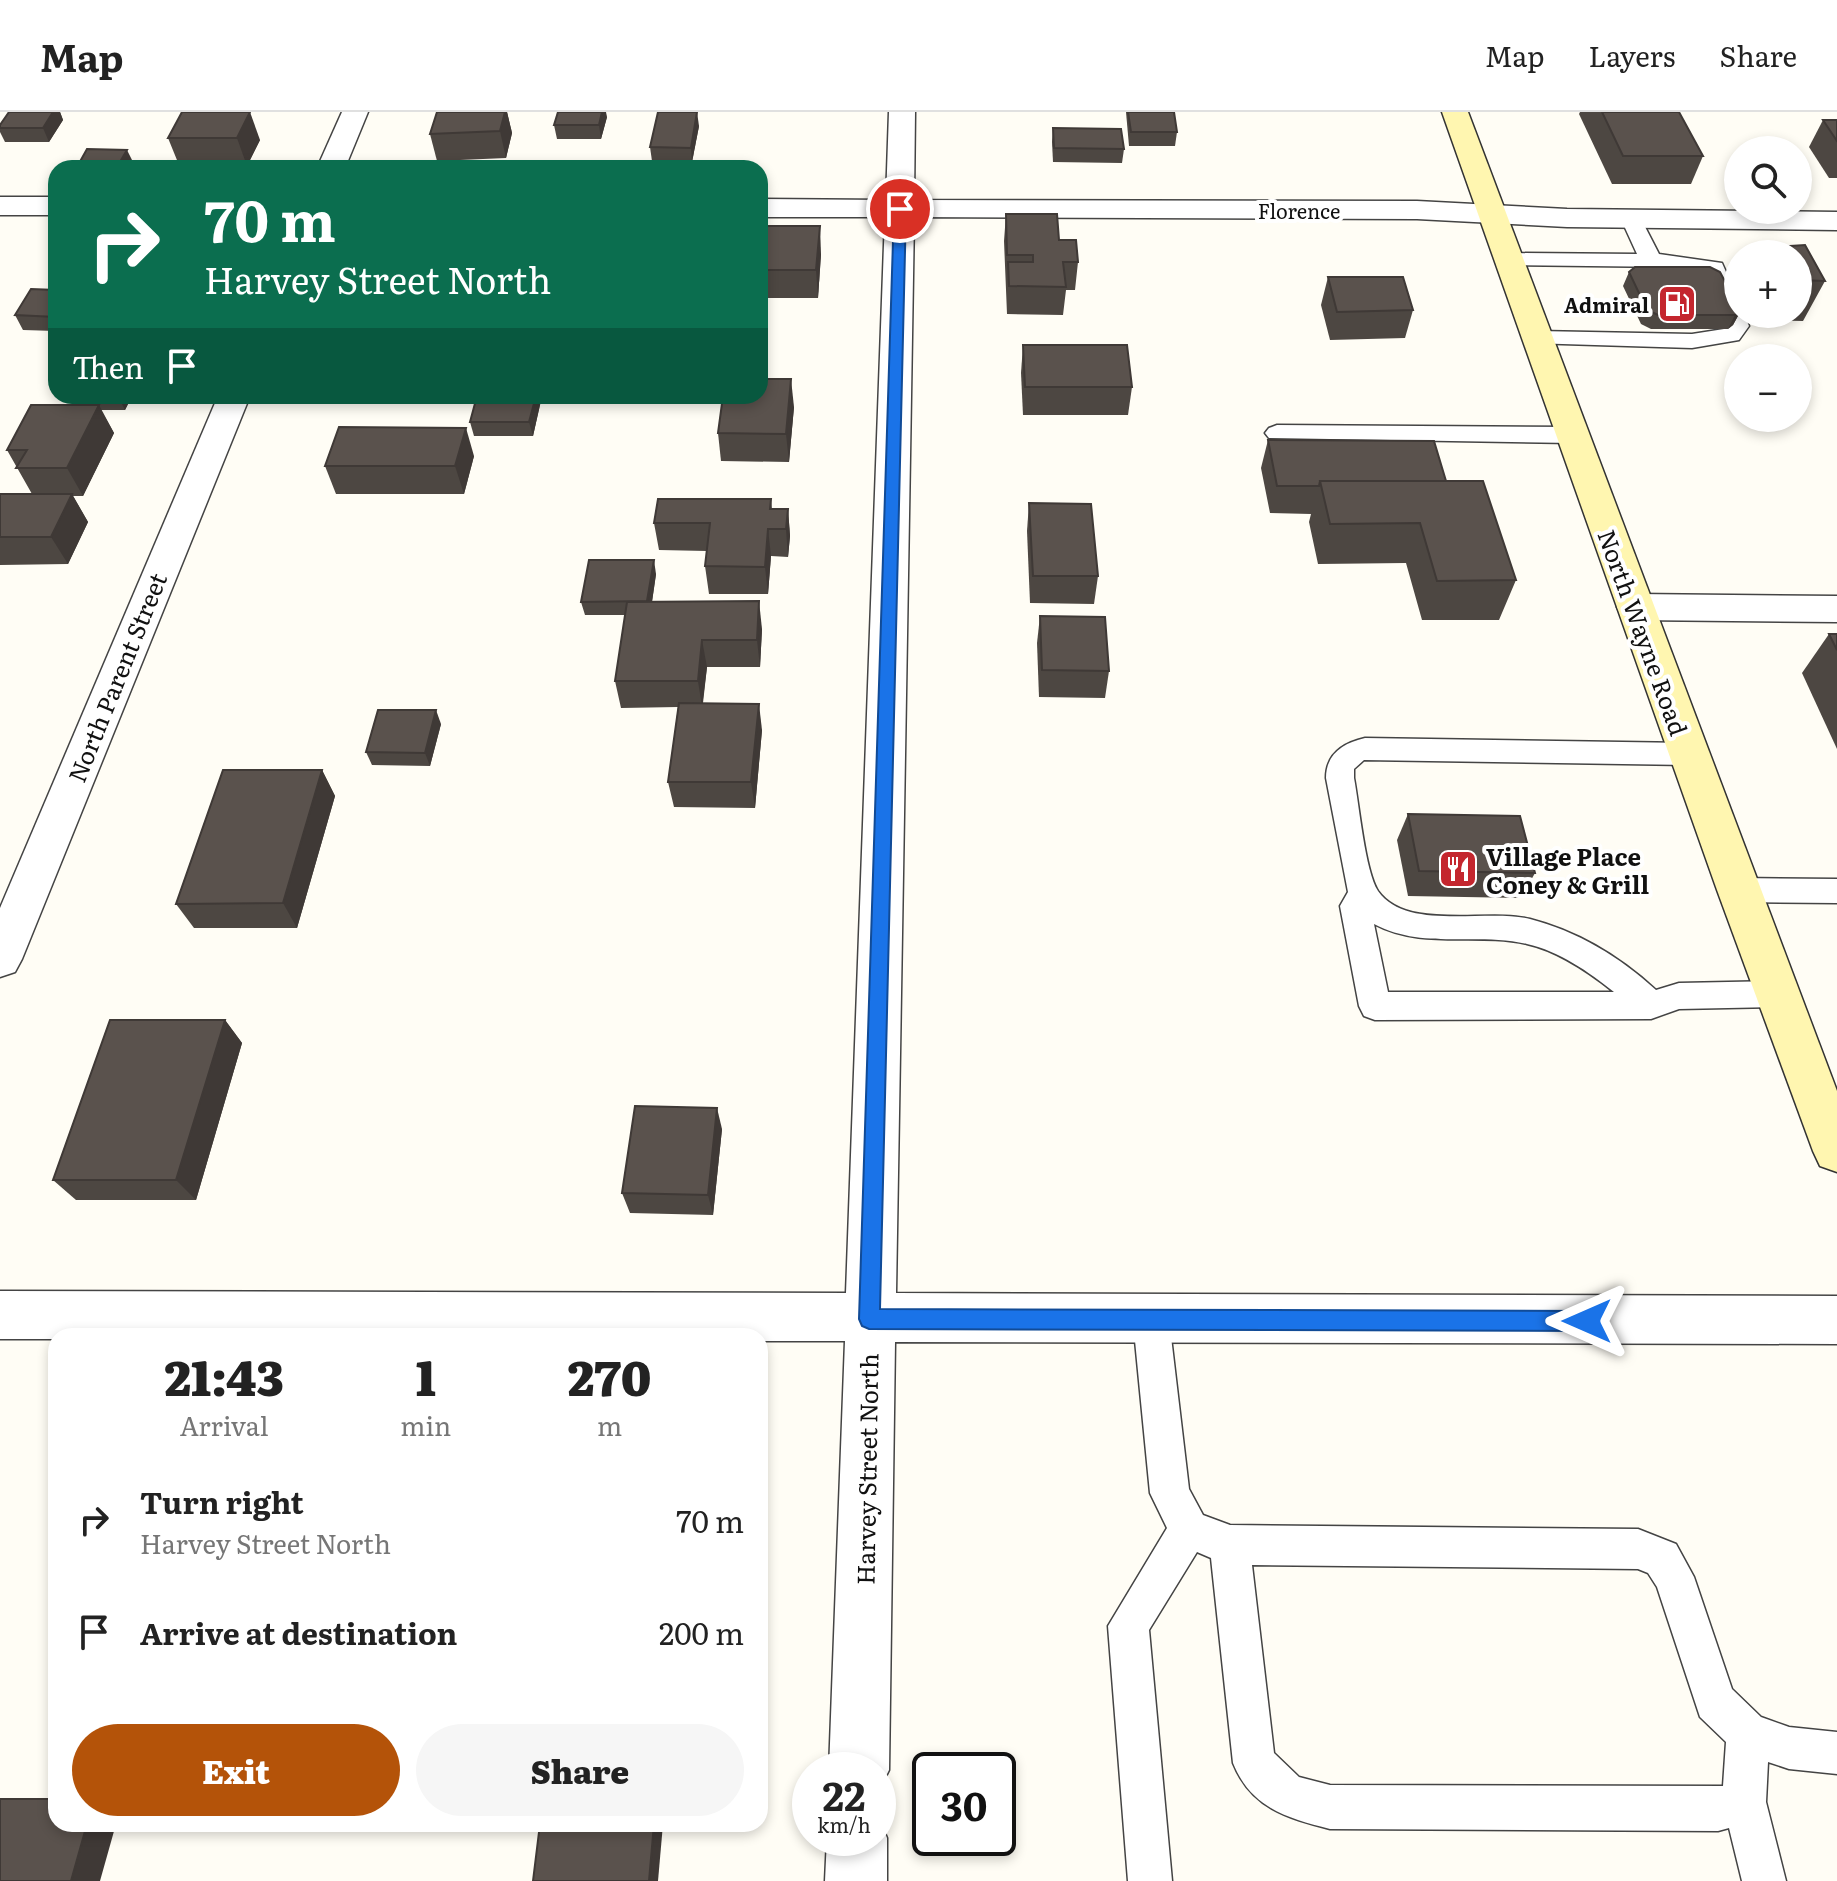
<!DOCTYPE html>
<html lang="en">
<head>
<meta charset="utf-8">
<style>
	:root { --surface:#fff; --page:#f6f6f6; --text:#222; --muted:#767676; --line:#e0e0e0; --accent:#b45309 }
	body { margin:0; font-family:Literata,serif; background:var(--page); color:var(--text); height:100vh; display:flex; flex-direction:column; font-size:30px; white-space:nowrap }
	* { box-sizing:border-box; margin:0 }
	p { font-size:26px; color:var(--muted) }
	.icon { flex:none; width:44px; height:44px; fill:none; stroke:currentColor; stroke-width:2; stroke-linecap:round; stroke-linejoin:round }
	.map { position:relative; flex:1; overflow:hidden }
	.drawer { position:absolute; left:48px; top:1216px; width:720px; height:504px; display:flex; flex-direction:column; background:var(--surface); border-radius:24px; box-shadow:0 4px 12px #0003 }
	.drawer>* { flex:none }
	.top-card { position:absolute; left:48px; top:48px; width:720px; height:244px; border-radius:24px; box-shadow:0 4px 12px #0003; background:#0b6e4f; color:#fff; overflow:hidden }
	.fabs { position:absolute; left:1724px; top:24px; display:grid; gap:16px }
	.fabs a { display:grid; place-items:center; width:88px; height:88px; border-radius:50%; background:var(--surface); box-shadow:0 4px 12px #0003; font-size:40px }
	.speed { position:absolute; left:792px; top:1640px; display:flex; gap:16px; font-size:40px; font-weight:700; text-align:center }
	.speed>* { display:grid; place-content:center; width:104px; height:104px; border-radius:50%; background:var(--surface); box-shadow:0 4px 12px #0003; line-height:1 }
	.speed small { font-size:20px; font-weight:400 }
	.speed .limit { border:4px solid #111; border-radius:12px; background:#fff; color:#111 }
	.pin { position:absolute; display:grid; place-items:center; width:68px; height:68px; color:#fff; margin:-34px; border:4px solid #fff; border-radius:50%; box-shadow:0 2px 8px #0007 }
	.me { position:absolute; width:88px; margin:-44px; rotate:270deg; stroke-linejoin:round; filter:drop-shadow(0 0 6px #0008) }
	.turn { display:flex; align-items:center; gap:28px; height:168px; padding:0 24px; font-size:36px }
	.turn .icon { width:104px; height:104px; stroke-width:2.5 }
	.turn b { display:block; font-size:56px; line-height:68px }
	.then { display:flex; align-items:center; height:76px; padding:0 24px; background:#0003; gap:16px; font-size:30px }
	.eta { display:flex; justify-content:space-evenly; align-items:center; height:136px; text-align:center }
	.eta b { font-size:48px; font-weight:800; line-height:56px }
	.cta { display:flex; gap:16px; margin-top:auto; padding:16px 24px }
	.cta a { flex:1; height:92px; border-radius:48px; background:var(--accent); color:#fff; font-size:32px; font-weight:800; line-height:92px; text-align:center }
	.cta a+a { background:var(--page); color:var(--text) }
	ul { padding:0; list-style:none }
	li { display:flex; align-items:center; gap:24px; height:112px; padding:0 24px }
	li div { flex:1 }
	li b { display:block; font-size:30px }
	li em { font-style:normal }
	header { display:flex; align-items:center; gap:48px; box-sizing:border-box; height:112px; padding:0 40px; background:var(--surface); border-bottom:2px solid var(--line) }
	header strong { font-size:38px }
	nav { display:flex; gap:44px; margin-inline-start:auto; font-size:28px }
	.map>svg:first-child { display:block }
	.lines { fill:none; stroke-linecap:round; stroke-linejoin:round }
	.lane-casing { stroke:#444; stroke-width:3 }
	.street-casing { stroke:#444; stroke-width:3 }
	.secondary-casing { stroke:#333; stroke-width:3 }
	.lane { fill:#fff; fill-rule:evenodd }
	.street { fill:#fff; fill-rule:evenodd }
	.secondary { fill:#fff6b0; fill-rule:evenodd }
	.wall { fill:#4d4742 }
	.shaded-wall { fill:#3f3936 }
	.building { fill:#5a524d; stroke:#3f3936; stroke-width:2 }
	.route { fill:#1a73e8; stroke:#114b97; stroke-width:2 }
	.labels { text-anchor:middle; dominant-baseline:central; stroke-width:8; stroke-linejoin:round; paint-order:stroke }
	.far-street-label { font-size:20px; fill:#111; stroke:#fff }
	.far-poi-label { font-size:20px; font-weight:bold; fill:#111; stroke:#fff; text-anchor:end }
	.street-label { font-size:24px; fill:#111; stroke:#fff }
	.poi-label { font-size:24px; font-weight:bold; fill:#111; stroke:#fff; text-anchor:start }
</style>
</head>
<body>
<header>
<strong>Map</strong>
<nav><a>Map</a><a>Layers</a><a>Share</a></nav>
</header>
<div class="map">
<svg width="1837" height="1769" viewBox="0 0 1837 1769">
	<rect width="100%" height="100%" fill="#fffdf5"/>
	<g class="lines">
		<defs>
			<g id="lane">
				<polygon points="1631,101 1641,107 1659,142 1722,151 1738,187 1738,202 1744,202 1749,214 1739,228 1692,236 1530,231 1527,226 1530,221 1538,219 1692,222 1724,217 1727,214 1705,161 1674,155 1508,153 1497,147 1508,141 1637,142 1621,107"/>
				<polygon points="1277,313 1572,315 1580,318 1584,323 1580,328 1572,331 1269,326 1265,321 1269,316"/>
				<path d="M1365 626 1688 631 1698 634 1702 642 1698 650 1688 653 1364 648 1354 657V666C1359 692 1365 759 1378 779 1407 820 1487 796 1530 807 1577 819 1620 845 1656 878L1679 871 1777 869 1788 873 1793 882 1788 891 1777 895 1679 897 1651 907 1375 908 1364 904 1359 894 1340 794 1348 780 1326 666C1326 642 1343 631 1365 626ZM1374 812C1423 838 1475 820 1527 832 1559 839 1589 860 1614 880H1388Z"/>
				<polygon points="1738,766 1837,767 1837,791 1738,790 1727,787 1723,778 1727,769"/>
				<path d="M1151 1190 1164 1196 1169 1208 1189 1377 1203 1403 1230 1413 1638 1417 1676 1432 1694 1465 1732 1577 1761 1605 1789 1615 1837 1620V1662L1789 1657 1768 1650 1766 1690 1786 1769H1742L1729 1716 1718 1719 1330 1717C1287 1706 1251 1696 1233 1651L1211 1446 1197 1440 1149 1518 1172 1769H1128L1108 1514 1167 1416 1150 1381 1133 1208 1138 1196ZM1252 1453 1638 1457 1648 1461 1657 1475 1700 1605 1726 1630 1723 1674 1330 1673 1299 1665 1274 1641Z"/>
			</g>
			<g id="street">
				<polygon points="342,0 368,0 345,56 317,56"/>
				<polygon points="889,0 915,0 914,88 1417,89 1567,97 1837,100 1837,118 1567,115 1417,107 914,105 896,1181 1837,1184 1837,1232 895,1230 889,1658 878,1680 878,1658 829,1658 845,1229 760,1229 760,1224 56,1224 56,1227 0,1227 0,1179 846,1181 885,105 760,105 760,87 886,88"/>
				<rect x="0" y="85" width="56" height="18"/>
				<polygon points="218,284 250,284 22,847 15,860 0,865 0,796"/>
				<polygon points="1635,482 1837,484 1837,510 1635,508 1622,504 1617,495 1622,486"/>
				<polygon points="878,1704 887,1726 887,1769 825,1769 827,1726 878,1726"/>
			</g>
			<polygon id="secondary" points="1442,0 1468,0 1837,979 1837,1060 1820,1054 1813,1039 1717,778"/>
		</defs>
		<use href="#lane" class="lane-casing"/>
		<use href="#street" class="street-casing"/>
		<use href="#secondary" class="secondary-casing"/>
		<use href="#lane" class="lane"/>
		<use href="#street" class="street"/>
		<use href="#secondary" class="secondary"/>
	</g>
	<g class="wall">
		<polygon points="9,0 60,0 63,8 49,30 5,30 0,20 0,16"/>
		<polygon points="182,0 260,28 247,54 179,53 168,26"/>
		<polygon points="437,0 507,0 512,21 506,46 437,49 430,22"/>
		<polygon points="1126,0 1174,0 1177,20 1175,34 1129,34"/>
		<polygon points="1580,0 1679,0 1703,44 1691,72 1612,72 1579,2"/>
		<polygon points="607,5 601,27 557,27 554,13"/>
		<polygon points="1823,8 1837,8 1837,66 1829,66 1809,35"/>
		<polygon points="699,14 692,50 652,49 650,35"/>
		<polygon points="1053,16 1124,37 1122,51 1053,50 1052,30"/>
		<polygon points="1006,102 1059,128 1078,150 1075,178 1066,178 1063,203 1007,202 1004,129"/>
		<polygon points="760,118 821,142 818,186 760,186"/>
		<polygon points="1805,133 1825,169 1803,209 1752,208 1749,202 1798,202 1798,142 1753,142 1756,136"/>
		<polygon points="1629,160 1738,202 1739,202 1733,213 1728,217 1651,217 1641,212 1623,174"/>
		<polygon points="1328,165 1413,198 1405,226 1330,228 1321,193"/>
		<polygon points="56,178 56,219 23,218 15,203"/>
		<polygon points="1023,233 1132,275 1128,303 1023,303 1021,261"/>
		<polygon points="70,284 132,284 125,298 101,298 114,321 83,384 73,384 88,410 68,452 0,453 0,382 32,382 7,338 75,293"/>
		<polygon points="477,284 542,284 533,324 474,324 470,310"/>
		<polygon points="794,295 789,350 721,349 718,321"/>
		<polygon points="1268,328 1446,369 1516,468 1499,508 1422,508 1406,451 1318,452 1309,410 1311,402 1270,401 1261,356"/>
		<polygon points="474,344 464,382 336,382 325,354"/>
		<polygon points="771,387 772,397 788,397 790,424 788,445 771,444 768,482 709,482 705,454 707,439 659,438 654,411"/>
		<polygon points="1029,391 1098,464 1094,492 1030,491 1027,419"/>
		<polygon points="656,462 652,490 762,517 760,555 707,555 703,591 762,618 755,696 674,695 668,670 678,595 621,596 615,569 625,503 585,503 581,490"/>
		<polygon points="1040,504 1109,559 1105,586 1039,585 1037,531"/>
		<polygon points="1829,522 1837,522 1837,637 1802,561"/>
		<polygon points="441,612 430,654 372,653 366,640"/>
		<polygon points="322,658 335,684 297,816 194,816 176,792"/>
		<polygon points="1408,702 1535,761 1521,786 1408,784 1397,728"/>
		<polygon points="225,908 242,931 196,1088 76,1088 53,1068"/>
		<polygon points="722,1017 713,1103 630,1101 622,1081"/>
	</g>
	<g class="shaded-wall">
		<polygon points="53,0 60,0 63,8 49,30 43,16"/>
		<polygon points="250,0 260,28 247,54 237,26"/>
		<polygon points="505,0 507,0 512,21 506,46 500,19"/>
		<polygon points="602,0 606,0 607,5 601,27 599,13"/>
		<polygon points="697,0 699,14 692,50 691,36"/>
		<polygon points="127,38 134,52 131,56 117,56"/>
		<polygon points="820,114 821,142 818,186 816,158"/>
		<polygon points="1738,201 1739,202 1733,213 1728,217 1735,203"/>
		<polygon points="791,267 794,295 789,350 786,322"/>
		<polygon points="118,284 132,284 125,298"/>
		<polygon points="536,284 542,284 533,324 529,310"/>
		<polygon points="99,293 114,321 83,384 67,356"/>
		<polygon points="466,316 474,344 464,382 455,354"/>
		<polygon points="72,382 88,410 68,452 51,425"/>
		<polygon points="788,397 790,424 788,445 786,417"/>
		<polygon points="768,417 771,444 768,482 765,455"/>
		<polygon points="654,448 656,462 650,503 647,489"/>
		<polygon points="759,489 762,517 760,555 757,528"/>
		<polygon points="702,528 707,555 702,595 698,569"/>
		<polygon points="759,592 762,618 755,696 751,670"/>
		<polygon points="436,598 441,612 430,654 425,641"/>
		<polygon points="322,658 335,684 297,816 283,791"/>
		<polygon points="225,908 242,931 196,1088 176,1068"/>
		<polygon points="717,996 722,1017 713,1103 708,1083"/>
		<polygon points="87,1712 116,1712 100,1769 71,1769"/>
		<polygon points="654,1712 663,1712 658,1769 649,1769"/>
	</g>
	<g class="building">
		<polygon points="9,0 53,0 43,16 0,16 0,13"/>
		<polygon points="182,0 250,0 237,26 168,26"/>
		<polygon points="437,0 505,0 500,19 430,22"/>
		<polygon points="558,0 602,0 599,13 554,13"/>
		<polygon points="658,0 697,0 691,36 650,35"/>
		<polygon points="1128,0 1174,0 1177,20 1131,20"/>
		<polygon points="1602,0 1679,0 1703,44 1623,44"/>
		<polygon points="1823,8 1837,8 1837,29"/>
		<polygon points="1053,16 1121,17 1124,37 1054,36"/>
		<polygon points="87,37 127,38 117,55 77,55"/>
		<polygon points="1006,102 1057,102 1059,128 1076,128 1078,150 1063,150 1066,175 1009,174 1008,150 1033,150 1033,143 1007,143"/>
		<polygon points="760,114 820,114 816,158 760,158"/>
		<polygon points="1805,133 1825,169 1798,168 1798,142 1759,142 1756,136"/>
		<polygon points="1635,155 1710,155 1720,160 1738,194 1738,201 1735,203 1658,203 1647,198 1629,160"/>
		<polygon points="1328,165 1403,165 1413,198 1337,200"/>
		<polygon points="31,177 56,178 56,205 15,203"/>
		<polygon points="1023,233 1127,233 1132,275 1025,275"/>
		<polygon points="760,267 791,267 786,322 718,321 723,284 760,284"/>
		<polygon points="477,284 536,284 529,310 470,310"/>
		<polygon points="31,293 99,293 67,356 16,356 27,338 7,338"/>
		<polygon points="339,315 466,316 455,354 325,354"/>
		<polygon points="1268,328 1434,329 1446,369 1320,369 1319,374 1277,374"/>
		<polygon points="1320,369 1483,369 1516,468 1437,469 1420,411 1330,412"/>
		<polygon points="0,382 72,382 51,425 0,425"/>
		<polygon points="658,387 771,387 770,397 788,397 786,417 768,417 765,455 705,454 710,411 654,411"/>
		<polygon points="1029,391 1091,392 1098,464 1033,464"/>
		<polygon points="589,448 654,448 647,489 581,490"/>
		<polygon points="759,489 757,528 702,528 698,569 615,569 627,490"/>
		<polygon points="1040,504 1105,505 1109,559 1042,558"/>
		<polygon points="1829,522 1837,522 1837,538"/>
		<polygon points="679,591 759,592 751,670 668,670"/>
		<polygon points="378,598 436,598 425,641 366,640"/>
		<polygon points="223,658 322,658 283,791 176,792"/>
		<polygon points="1408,702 1520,704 1535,761 1419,759"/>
		<polygon points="110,908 225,908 176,1068 53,1068"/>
		<polygon points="635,994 717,996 708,1083 622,1081"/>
		<polygon points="0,1687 56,1687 56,1712 87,1712 71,1769 0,1769"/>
		<polygon points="540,1712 654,1712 649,1769 533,1769"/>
	</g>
	<polygon class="route" points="900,93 906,97 880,1197 1587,1199 1594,1202 1597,1209 1594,1216 1587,1219 869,1217 862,1214 859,1207 894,97"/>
	<defs>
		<symbol id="fuel-square" viewBox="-11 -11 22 22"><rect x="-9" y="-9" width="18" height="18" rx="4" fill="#c4262e" stroke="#fff"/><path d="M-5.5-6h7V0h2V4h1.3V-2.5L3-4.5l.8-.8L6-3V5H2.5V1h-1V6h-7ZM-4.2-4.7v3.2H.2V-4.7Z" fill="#fff"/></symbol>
		<symbol id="restaurant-square" viewBox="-11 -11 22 22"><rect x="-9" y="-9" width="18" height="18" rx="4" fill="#c4262e" stroke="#fff"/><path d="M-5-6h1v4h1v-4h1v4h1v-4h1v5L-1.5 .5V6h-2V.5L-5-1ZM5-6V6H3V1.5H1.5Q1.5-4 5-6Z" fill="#fff"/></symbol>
	</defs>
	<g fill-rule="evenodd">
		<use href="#fuel-square" x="1655" y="170" width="44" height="44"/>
		<use href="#restaurant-square" x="1436" y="735" width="44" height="44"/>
	</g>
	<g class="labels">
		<g class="far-street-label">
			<text x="1299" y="98">Florence</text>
		</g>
		<g class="far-poi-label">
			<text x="1649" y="192">Admiral</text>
		</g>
		<g class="street-label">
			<text transform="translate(1644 520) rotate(70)">North Wayne Road</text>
			<text transform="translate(116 565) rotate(-68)">North Parent Street</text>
			<text transform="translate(866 1357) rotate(-89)">Harvey Street North</text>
		</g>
		<g class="poi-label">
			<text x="1486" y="743">Village Place<tspan x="1486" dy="28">Coney &amp; Grill</tspan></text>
		</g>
	</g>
</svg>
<div class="fabs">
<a><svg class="icon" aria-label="search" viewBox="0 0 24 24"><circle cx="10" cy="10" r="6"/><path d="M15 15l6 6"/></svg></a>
<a>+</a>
<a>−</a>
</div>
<div class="speed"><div>22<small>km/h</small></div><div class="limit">30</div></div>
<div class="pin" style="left:900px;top:97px;background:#d93025"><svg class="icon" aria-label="arrive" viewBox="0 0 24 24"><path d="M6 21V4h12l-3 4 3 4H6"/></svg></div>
<svg class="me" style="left:1587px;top:1209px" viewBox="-20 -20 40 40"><path d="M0-17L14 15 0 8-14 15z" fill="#1a73e8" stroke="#fff" stroke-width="4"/></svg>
<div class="top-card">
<div class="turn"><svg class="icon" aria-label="right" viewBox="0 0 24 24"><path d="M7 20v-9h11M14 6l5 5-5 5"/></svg><div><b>70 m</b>Harvey Street North</div></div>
<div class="then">Then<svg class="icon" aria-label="arrive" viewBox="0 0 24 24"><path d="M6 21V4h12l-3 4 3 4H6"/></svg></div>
</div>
<section class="drawer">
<div class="eta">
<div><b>21:43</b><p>Arrival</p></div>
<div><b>1</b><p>min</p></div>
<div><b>270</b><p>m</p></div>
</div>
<ul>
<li><svg class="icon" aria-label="right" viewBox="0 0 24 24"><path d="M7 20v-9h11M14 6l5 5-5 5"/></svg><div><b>Turn right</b><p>Harvey Street North</p></div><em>70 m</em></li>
<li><svg class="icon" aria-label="arrive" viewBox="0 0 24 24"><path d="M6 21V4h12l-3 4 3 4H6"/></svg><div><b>Arrive at destination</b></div><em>200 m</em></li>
</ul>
<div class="cta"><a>Exit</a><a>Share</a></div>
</section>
</div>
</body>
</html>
